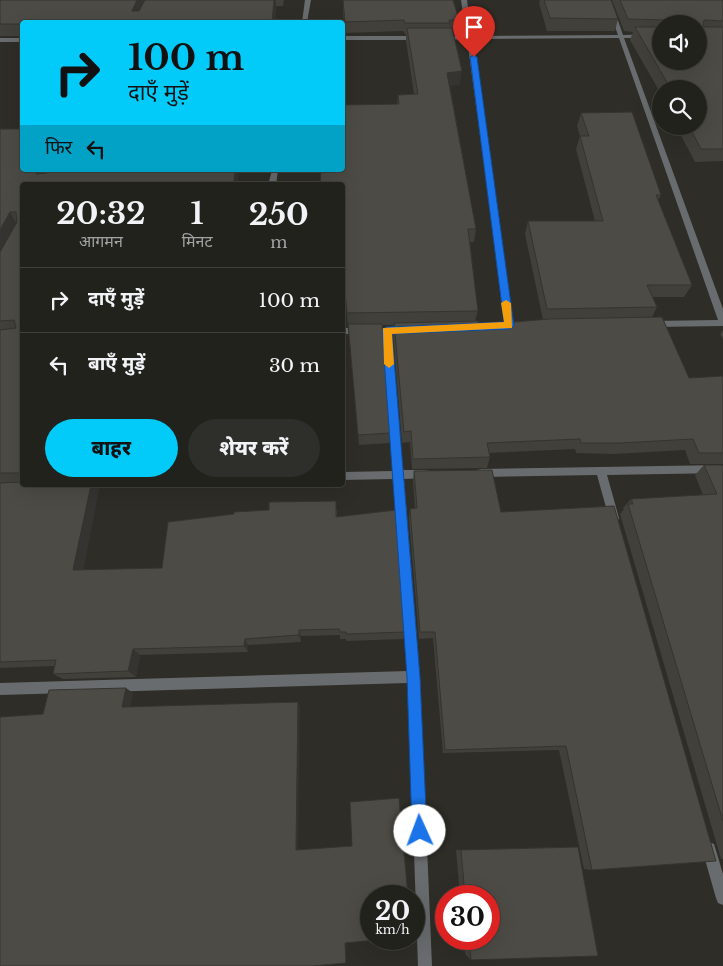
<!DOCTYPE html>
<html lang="hi">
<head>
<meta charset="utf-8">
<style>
	:root { --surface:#22221d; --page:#2e2f2a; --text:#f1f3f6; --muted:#a2a4a4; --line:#3f3f3b; --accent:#03cbf9 }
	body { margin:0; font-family:"Libre Baskerville","Noto Sans Devanagari",serif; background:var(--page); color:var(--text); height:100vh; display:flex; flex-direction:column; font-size:19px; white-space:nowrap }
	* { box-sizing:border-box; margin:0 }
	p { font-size:16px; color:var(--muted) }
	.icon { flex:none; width:28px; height:28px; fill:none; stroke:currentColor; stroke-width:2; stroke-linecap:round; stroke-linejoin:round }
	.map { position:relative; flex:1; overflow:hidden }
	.panel { position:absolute; left:20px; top:182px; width:325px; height:305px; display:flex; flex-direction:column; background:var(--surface); border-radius:5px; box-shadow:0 5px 20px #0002,0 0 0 1px var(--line) }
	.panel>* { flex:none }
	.guide { position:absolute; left:20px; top:20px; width:325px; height:152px; border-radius:5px; box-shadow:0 5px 20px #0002,0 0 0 1px var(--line); background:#03cbf9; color:#111; overflow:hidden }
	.controls { position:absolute; left:652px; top:15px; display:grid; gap:10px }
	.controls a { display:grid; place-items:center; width:55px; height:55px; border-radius:50%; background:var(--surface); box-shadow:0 5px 20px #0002,0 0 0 1px var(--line); font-size:25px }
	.speed { position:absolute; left:360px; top:885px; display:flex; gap:10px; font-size:25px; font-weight:700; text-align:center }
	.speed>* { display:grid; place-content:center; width:65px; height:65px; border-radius:50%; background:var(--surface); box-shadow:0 5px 20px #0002,0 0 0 1px var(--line); line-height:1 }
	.speed small { font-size:12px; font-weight:400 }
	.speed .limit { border:8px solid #d22; background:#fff; color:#111 }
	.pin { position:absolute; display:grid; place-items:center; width:42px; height:42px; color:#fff; margin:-51px -21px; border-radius:50% 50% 50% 0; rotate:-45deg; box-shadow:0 0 5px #0007 }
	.pin .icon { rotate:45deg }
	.me { position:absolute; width:55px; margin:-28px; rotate:358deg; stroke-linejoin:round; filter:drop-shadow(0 0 4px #0008) }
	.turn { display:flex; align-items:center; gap:18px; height:105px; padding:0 25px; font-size:22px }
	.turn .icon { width:65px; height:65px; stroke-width:2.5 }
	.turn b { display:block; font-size:35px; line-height:42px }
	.then { display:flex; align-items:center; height:48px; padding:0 25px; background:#0003; gap:10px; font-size:19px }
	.eta { display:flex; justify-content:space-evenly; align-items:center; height:85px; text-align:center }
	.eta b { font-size:30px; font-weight:800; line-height:35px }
	.button { display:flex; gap:10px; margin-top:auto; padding:10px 25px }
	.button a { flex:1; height:58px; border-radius:30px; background:var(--accent); color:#111; font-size:20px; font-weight:800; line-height:58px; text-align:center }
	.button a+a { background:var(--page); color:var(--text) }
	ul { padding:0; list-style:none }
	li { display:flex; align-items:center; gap:15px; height:65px; padding:0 25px; border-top:1px solid var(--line) }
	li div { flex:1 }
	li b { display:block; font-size:19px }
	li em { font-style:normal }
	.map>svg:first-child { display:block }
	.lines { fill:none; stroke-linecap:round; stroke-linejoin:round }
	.street { fill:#696c6e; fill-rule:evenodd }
	.wall { fill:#41403b; fill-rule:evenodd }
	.shaded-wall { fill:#353430 }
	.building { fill:#4c4b45; stroke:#353430 }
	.route { fill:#1a73e8; stroke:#114b97 }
	.slow { fill:#f59e0b }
</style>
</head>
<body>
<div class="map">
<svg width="723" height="966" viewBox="0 0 723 966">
	<rect width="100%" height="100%" fill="#2e2d27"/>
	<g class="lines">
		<g class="street">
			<polygon points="305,0 311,0 307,22 302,22"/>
			<polygon points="461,0 467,0 472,36 618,35 605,0 611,0 623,35 661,34 661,38 624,38 723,309 723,326 652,327 648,324 652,321 718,320 619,38 472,39 513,326 509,329 506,328 467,39 441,40 438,38 441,36 466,36"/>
			<polygon points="342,36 419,36 422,38 419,40 342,40"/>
			<rect x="0" y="38" width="22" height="4"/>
			<polygon points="272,170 278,170 276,185 268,185"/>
			<polygon points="387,327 391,330 403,470 426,470 430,471 431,474 430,477 426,478 404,479 420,677 432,966 418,966 408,683 0,695 0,683 408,671 394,479 342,480 342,472 393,471 383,330"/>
			<polygon points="342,328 362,328 366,331 362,334 342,334"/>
			<polygon points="723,465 723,473 607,475 619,518 618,521 614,523 610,521 609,518 597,475 481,477 477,476 476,473 477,470 481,469"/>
			<polygon points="709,842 714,844 723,874 723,905 718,903 716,898 702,849 704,844"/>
		</g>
	</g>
	<g class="wall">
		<polygon points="0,0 284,0 283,6 276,6 275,22 22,22 22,36 0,36"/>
		<polygon points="343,0 459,20 458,30 452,30 460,84 450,86 476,229 474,242 470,242 478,311 475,321 479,325 543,320 525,234 528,221 595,221 576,149 580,136 577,126 581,113 661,195 658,200 692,285 684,297 653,297 657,307 652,317 689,378 723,376 723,464 690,464 685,450 614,454 576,453 575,449 489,453 490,457 487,468 412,469 410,442 402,443 393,335 394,325 382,325 390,433 389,443 359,445 348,326 342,267 342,185 397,104 398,95 414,94 406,41 406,34 405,34 403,31 345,33 343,12"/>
		<polygon points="540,0 611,0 618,19 615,31 547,31 539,3"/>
		<path d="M612 0H723V161L695 162 676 126H699V89H661V94L630 40 633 32 624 31ZM661 24H699L661 61Z"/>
		<polygon points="0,129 22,185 22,485 83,570 162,568 337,510 337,517 405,632 404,639 346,641 346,639 340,639 340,635 301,636 301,642 248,645 248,652 140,655 136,677 63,679 53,674 54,666 0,668"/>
		<polygon points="723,330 723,339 720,334"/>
		<polygon points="704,465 723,465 723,859 721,859 620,514 624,509 623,508 631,499 703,495 695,475"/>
		<polygon points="414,471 501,512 614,506 592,870 584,869 559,750 443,753 433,638 419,639 409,518 410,509 415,509 413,481"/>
		<polygon points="568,847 578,847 471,960 465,954 464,939 489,939 489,896 460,896 456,850"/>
	</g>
	<g class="shaded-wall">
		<polygon points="137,0 146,0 137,20 132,11"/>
		<polygon points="274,0 276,0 276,6 275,22 272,22"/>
		<polygon points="462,71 460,84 446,87 447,73"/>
		<polygon points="38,170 51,170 43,185 36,174"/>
		<polygon points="235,170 239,170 238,185 234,185"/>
		<polygon points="10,212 17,225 0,256 0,230"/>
		<polygon points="91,485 100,485 82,578 73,570"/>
		<polygon points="299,630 301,636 301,642 299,635"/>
		<polygon points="245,639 248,645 248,652 244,646"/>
		<polygon points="133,649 140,655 136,677 128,671"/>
		<polygon points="126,688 133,693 130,712 122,707"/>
		<polygon points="298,702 300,707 298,850 296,850"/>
	</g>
	<g class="building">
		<polygon points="0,0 137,0 132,11 139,11 145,0 274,0 272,22 150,22 151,20 80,22 22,22 22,24 0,24"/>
		<polygon points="343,0 453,0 459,20 449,20 450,23 405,23 404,20 345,22"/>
		<polygon points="544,0 611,0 618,19 550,18"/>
		<polygon points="620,0 723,0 723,21 704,20 703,27 723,27 723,149 701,149 689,126 699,126 699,89 671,89 635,27 661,27 661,61 699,61 699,24 666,24 667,20 628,19"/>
		<polygon points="407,28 452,28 462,71 447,73 476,229 468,229 478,311 347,313 342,259 342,185 320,185 321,170 342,170 342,105 399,104 398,95 418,94"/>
		<polygon points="632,112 661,195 656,195 692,285 647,285 657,307 547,309 528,221 603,221 580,136 589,136 581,113"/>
		<polygon points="0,129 22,129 22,170 38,170 36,174 47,173 48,170 235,170 234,185 22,185 22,473 0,473 0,330 16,328 14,320 0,321 0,252 17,222 16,212 10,212 0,230"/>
		<polygon points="662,317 689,378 723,376 723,453 699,453 693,439 620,443 581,443 580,439 487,443 490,457 413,459 411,431 404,432 394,323 478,321 479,325 549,319"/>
		<polygon points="348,324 382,324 390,433 358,435"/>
		<polygon points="704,465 723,465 723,821 628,504 633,504 631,499 717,494"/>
		<polygon points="492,470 501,512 614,506 716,861 592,870 566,746 445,750 435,632 420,632 410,509 417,508 414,471"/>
		<polygon points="22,482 22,485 91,485 73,570 162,568 168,522 234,514 234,512 269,510 269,502 336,501 336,517 396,510 405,632 346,634 346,632 340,632 339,629 299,630 299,635 245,639 244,646 133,649 128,671 53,674 56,660 0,662 0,483"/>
		<polygon points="126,688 122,707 298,702 296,850 352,846 350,802 399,798 408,896 371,896 371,939 388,939 345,943 346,963 313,966 0,966 0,717 43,714 49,690"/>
		<polygon points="578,847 598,956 471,960 469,939 489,939 489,896 465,896 461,850"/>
	</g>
	<polygon class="route" points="474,55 477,57 514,326 509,329 392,334 420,677 427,831 425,836 420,839 414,836 412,831 407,677 382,330 387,327 504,322 470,57"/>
	<polygon class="slow" points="506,300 511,303 512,328 392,334 394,364 389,368 384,364 383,328 504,322 501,303"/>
</svg>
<div class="controls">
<a><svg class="icon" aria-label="sound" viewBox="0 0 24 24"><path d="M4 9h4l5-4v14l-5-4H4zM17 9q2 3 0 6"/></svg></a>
<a><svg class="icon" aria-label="search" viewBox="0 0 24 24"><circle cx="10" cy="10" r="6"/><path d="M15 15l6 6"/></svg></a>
</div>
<div class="speed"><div>20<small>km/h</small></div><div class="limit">30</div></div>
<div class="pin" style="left:474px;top:57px;background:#d93025"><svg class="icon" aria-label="arrive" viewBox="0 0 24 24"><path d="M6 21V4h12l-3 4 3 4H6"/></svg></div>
<svg class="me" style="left:420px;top:831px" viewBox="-20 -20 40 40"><circle r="19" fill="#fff"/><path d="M0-13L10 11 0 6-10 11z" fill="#1a73e8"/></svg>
<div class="guide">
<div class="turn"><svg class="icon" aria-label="right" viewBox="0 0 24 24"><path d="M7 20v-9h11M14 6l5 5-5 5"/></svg><div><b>100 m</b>दाएँ मुड़ें</div></div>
<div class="then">फिर<svg class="icon" aria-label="left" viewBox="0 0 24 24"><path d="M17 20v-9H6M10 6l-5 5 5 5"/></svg></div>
</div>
<section class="panel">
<div class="eta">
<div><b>20:32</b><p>आगमन</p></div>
<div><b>1</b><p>मिनट</p></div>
<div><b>250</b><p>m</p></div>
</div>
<ul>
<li><svg class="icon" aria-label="right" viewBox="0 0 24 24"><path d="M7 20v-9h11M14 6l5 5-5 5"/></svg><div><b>दाएँ मुड़ें</b></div><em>100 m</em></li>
<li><svg class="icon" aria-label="left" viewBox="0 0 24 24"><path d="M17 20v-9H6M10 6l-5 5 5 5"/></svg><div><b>बाएँ मुड़ें</b></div><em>30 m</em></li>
</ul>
<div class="button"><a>बाहर</a><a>शेयर करें</a></div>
</section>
</div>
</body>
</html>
